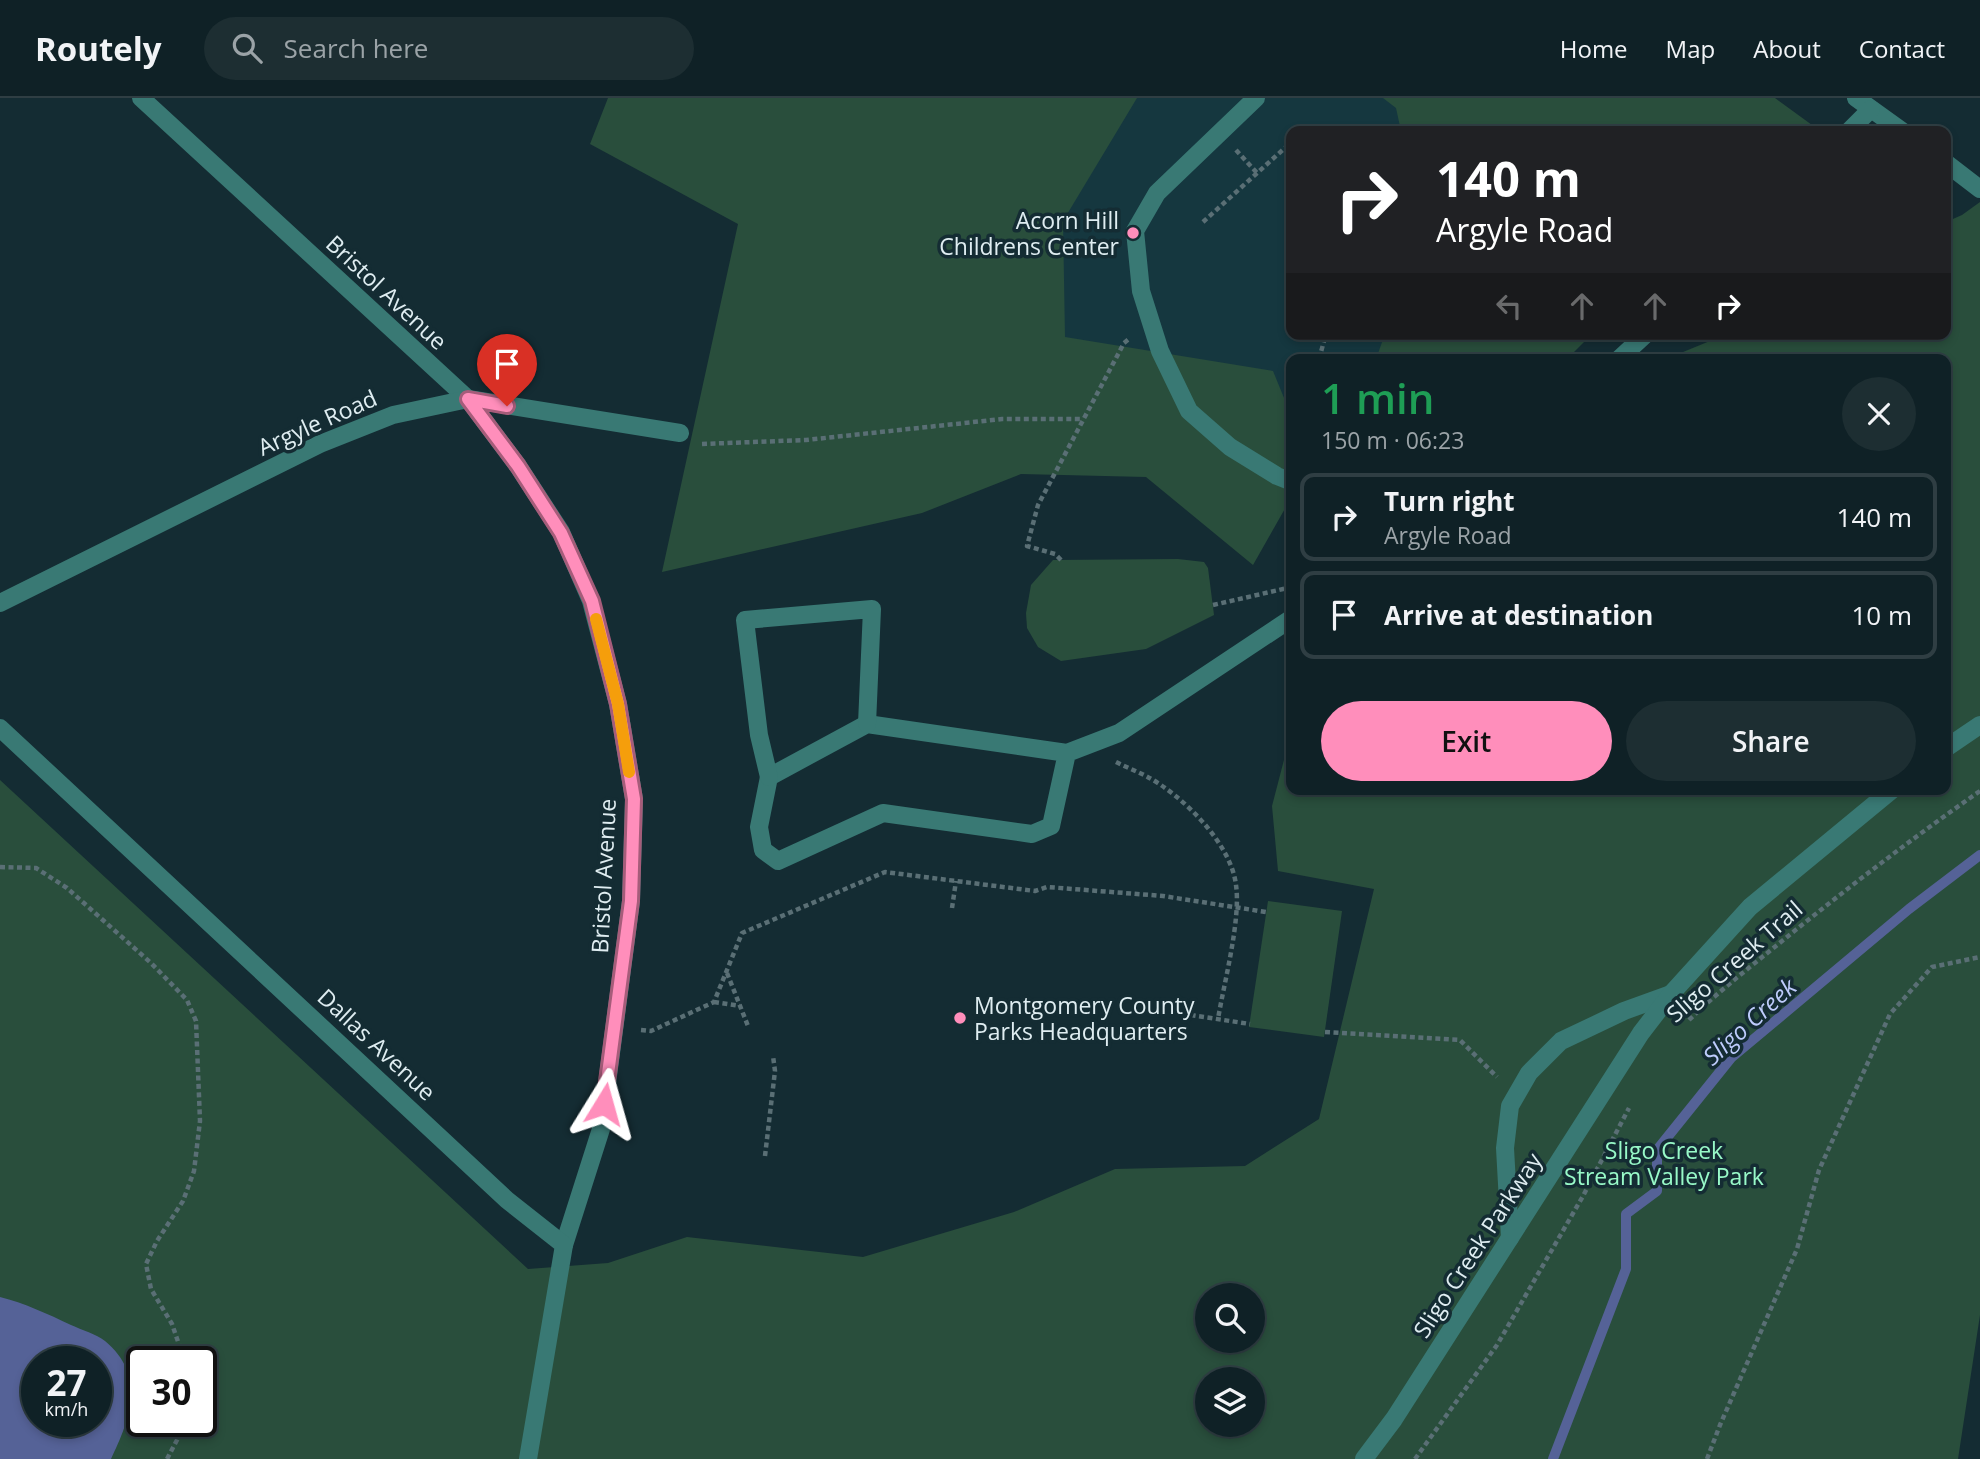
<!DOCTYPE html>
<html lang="en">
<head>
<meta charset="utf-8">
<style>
	:root { --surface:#0f2126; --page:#1d2e32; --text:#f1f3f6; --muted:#9ba3a7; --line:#2f3e43; --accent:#ff8ebb }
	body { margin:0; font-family:"Open Sans",sans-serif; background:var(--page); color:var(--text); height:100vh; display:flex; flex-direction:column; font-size:26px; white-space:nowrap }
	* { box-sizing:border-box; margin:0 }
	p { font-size:23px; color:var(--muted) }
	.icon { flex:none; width:38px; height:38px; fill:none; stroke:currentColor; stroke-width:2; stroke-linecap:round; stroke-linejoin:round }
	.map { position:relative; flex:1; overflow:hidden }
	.panel { position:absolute; left:1286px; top:256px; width:665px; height:441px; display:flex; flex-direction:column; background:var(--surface); border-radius:14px; box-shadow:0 4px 10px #0003,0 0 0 2px var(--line) }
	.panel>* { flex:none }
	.top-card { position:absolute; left:1286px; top:28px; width:665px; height:214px; border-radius:14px; box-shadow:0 4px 10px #0003,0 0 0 2px var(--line); background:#202124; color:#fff; overflow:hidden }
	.fabs { position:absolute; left:1195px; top:1185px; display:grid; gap:14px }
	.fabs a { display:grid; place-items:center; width:70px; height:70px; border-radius:50%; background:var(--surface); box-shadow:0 4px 10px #0003,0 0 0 2px var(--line); font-size:35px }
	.speed { position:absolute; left:21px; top:1248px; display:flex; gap:14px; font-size:35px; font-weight:700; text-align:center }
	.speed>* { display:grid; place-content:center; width:91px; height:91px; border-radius:50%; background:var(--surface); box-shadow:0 4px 10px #0003,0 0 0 2px var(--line); line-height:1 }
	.speed small { font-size:18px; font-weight:400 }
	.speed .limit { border:4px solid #111; border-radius:10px; background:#fff; color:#111 }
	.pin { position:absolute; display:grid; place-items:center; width:60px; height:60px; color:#fff; margin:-72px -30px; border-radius:50% 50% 50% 0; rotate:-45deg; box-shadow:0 0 7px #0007 }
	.pin .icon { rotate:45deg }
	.me { position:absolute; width:77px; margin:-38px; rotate:8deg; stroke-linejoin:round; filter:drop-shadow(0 0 5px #0008) }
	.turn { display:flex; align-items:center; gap:24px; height:147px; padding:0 35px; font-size:32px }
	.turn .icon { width:91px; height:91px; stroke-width:2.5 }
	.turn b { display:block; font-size:49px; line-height:60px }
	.lanes { display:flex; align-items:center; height:66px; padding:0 35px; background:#0003; justify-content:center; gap:35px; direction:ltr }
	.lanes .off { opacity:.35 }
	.round { display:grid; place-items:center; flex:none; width:74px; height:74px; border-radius:37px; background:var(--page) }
	.head { display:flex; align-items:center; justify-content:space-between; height:119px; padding:0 35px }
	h1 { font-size:42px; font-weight:600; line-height:52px; color:#1e9e55 }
	.primary-button { display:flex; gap:14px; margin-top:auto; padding:14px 35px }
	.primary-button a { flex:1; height:80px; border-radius:42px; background:var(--accent); color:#111; font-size:28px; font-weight:600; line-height:80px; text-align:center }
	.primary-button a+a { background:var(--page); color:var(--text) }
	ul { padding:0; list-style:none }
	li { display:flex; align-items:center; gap:21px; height:88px; margin:0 14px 10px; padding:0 21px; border:4px solid var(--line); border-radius:14px }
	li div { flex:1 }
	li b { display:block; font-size:26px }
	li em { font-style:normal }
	header { display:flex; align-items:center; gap:42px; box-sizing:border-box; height:98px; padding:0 35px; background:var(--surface); border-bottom:2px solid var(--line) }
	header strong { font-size:33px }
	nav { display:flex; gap:38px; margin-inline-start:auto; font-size:24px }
	.search { width:490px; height:63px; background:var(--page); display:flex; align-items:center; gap:18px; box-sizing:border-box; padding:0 24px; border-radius:38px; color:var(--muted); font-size:26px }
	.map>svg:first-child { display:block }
	.built { fill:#15373f }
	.green { fill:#294e3c; fill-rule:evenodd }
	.water { fill:#556297; fill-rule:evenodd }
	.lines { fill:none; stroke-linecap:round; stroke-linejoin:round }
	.stream { stroke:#556297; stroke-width:10 }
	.path { stroke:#5a6f75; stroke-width:4.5; stroke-dasharray:5 3.5; stroke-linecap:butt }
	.minor { stroke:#397974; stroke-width:18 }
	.route-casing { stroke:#a65c7a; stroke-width:18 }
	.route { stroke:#ff8ebb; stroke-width:12 }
	.slow { stroke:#f59e0b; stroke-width:12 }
	.poi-dot { fill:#ff8ebb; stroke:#142c33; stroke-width:2.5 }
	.labels { text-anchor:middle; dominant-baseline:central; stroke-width:7; stroke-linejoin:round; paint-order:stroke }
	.poi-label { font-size:23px; fill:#dfedf1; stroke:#142c33; text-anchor:end }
	.street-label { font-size:23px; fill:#dfedf1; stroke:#142c33 }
	.park-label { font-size:23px; fill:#98f9c8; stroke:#142c33 }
	.water-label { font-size:24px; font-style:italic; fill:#beccfc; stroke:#142c33 }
</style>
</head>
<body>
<header>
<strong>Routely</strong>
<div class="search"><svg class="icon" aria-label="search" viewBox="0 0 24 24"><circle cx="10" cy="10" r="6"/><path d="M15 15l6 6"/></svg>Search here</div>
<nav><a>Home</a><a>Map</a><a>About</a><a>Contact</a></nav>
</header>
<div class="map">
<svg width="1980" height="1361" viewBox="0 0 1980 1361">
	<rect width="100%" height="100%" fill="#142c33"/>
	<polygon class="built" points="1013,0 1488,0 1521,33 1292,33 1292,236 1529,236 1509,261 1292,261 1291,395 943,240"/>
	<g class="green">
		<polygon points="608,0 1137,0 1063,123 1065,239 1273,273 1291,317 1291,400 1253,467 1146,379 1021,376 922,415 662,474 738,126 590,46"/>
		<polygon points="1383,0 1775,0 1812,27 1805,33 1401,33 1396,10"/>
		<path d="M1980 104V1217L1958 1361H0V682L528 1171 608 1165 687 1139 863 1159 1014 1114 1115 1071 1245 1068 1319 1021 1374 791 1278 773 1272 708 1291 635 1292 691H1946V261H1666L1727 236H1946V124L1962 117ZM1208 1197H1253V1242H1208ZM37 1264H96V1323H37ZM142 1264H201V1323H142ZM1208 1281H1253V1326H1208Z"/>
		<polygon points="1385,236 1592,236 1567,261 1376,261"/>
		<polygon points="1178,461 1204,464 1208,470 1214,517 1146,551 1061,563 1038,549 1027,530 1026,515 1031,487 1053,462"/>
		<polygon points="1268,803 1342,813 1324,939 1249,929"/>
	</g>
	<path class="water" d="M0 1199C24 1205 48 1216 71 1227 82 1232 96 1236 105 1243 146 1277 131 1320 111 1361H0ZM37 1264H96V1323H37Z"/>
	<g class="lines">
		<polyline class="stream" points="1553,1361 1626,1171 1626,1116 1657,1093 1657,1052 1731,960 1909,811 1980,757"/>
		<g class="path">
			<polyline points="1236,52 1257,75"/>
			<polyline points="1203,124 1287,48 1292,47"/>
			<polyline points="1319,261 1326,236"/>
			<polyline points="702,346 806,342 1002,321 1083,321"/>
			<polyline points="1061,462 1055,456 1027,448 1038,407 1124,245 1129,241"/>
			<polyline points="1213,507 1292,489"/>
			<path d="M1116 664C1126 669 1136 673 1146 678 1182 697 1231 745 1236 787 1241 822 1224 885 1218 921"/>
			<polyline points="0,769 36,770 67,790 151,865 187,902 196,923 200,1023 194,1073 183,1103 157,1143 146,1166 151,1191 172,1226 185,1264"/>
			<polyline points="952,810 956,783"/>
			<polyline points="727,875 748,928"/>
			<polyline points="714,904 740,908"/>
			<polyline points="1157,912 1250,926"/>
			<path d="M1689 922C1720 892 1754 866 1787 839 1850 788 1914 739 1980 693"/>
			<polyline points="641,932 651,933 714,904 742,835 885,774 1035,793 1047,789 1163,798 1266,814"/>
			<polyline points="1325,934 1460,942 1497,979"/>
			<polyline points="765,1058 775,973 773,958"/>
			<polyline points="167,1361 177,1342 183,1323"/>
			<polyline points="1415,1361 1497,1247 1583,1098 1629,1010"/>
			<polyline points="1707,1361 1720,1327 1797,1151 1819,1072 1890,916 1932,869 1980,859"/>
		</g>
		<g class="minor">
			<polyline points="141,0 468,301 518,368 561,434 591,503 618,606 634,701 631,803 601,1031 564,1147"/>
			<polyline points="1256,0 1157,95 1135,133 1141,193 1160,253 1189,313 1230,349 1277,378 1292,384"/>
			<polyline points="1856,0 1902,33"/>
			<polyline points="1849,33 1871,11"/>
			<polyline points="1946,65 1980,91"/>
			<polyline points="1619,261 1646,236"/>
			<polyline points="0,505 320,346 393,317 468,301 680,335"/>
			<polyline points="0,630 507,1102 564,1147 528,1361"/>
			<polyline points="1946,650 1980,627"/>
			<polyline points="1067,655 1051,728 1032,736 883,715 778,763 763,752 759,729 769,679 867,626 1067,655 1119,635 1292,520"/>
			<polyline points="769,679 759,637 745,522 872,511 867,626"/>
			<polyline points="1510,1140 1505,1050 1510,1008 1529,975 1561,943 1624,913 1671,896"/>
			<polyline points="1364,1361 1394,1321 1641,935 1671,896 1750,809 1893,691"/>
		</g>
	</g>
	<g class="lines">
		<defs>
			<polyline id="route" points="507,308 468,301 518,368 561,435 592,503 618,606 634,701 631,803 604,1006"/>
		</defs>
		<use href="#route" class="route-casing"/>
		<use href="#route" class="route"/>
		<polyline class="slow" points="596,521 618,606 629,674"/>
	</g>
	<g class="poi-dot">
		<circle cx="1133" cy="135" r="7"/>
		<circle cx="960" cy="920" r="7"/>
	</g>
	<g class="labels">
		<g class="poi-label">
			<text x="1119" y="122">Acorn Hill<tspan x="1119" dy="26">Childrens Center</tspan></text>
			<text x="974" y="907" text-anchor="start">Montgomery County<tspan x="974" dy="26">Parks Headquarters</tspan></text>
		</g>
		<g class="street-label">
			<text transform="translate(387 194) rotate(43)">Bristol Avenue</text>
			<text transform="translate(317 324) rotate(-24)">Argyle Road</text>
			<text transform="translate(603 778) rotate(-87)">Bristol Avenue</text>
			<text transform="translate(1734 863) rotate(-41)">Sligo Creek Trail</text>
			<text transform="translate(377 946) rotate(43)">Dallas Avenue</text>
			<text transform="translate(1477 1147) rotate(-57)">Sligo Creek Parkway</text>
		</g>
		<g class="park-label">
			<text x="1664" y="1052">Sligo Creek<tspan x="1664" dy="26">Stream Valley Park</tspan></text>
		</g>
		<g class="water-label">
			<text transform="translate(1749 923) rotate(-42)">Sligo Creek</text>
		</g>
	</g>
</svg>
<div class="fabs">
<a><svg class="icon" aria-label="search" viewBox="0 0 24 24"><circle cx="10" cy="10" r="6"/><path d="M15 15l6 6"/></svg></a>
<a><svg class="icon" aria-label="layers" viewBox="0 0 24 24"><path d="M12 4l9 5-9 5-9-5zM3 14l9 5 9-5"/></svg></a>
</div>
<div class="speed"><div>27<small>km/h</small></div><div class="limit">30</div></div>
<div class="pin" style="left:507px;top:308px;background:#d93025"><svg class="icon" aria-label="arrive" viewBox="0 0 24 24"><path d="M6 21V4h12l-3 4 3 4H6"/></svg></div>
<svg class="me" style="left:604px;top:1006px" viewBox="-20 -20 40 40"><path d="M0-17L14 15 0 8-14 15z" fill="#ff8ebb" stroke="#fff" stroke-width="4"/></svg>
<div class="top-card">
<div class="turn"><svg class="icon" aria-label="right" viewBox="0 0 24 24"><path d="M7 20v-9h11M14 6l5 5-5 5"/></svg><div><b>140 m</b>Argyle Road</div></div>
<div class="lanes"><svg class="icon off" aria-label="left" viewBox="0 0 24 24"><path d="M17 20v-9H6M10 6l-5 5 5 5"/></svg><svg class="icon off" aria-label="ahead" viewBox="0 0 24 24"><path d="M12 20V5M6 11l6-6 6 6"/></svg><svg class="icon off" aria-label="ahead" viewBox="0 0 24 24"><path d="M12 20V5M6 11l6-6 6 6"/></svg><svg class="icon" aria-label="right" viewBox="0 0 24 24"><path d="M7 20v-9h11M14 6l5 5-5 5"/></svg></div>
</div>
<section class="panel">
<div class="head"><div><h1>1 min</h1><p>150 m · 06:23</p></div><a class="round"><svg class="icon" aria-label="close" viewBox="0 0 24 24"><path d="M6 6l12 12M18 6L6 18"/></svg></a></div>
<ul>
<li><svg class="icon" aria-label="right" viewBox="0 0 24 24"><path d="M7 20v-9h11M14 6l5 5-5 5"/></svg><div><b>Turn right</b><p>Argyle Road</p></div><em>140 m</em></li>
<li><svg class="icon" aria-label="arrive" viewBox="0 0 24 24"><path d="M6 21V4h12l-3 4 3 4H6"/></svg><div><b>Arrive at destination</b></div><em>10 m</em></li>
</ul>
<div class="primary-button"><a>Exit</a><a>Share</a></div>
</section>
</div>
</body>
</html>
